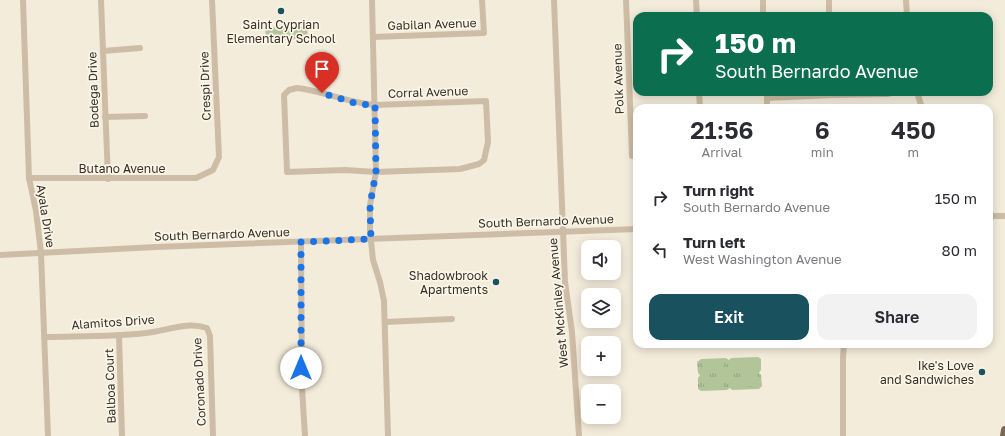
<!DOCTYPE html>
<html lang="en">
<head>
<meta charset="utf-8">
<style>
	:root { --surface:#fff; --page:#f2f2f3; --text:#2b2b33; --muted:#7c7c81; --accent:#19515f }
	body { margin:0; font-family:"Golos Text",sans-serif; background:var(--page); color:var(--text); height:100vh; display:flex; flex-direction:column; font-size:15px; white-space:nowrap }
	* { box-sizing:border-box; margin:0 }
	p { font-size:13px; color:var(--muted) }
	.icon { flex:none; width:22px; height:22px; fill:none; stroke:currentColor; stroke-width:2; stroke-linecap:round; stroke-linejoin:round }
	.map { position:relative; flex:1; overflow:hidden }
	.drawer { position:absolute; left:633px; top:104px; width:360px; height:244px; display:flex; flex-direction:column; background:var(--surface); border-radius:12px; box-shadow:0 2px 10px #0003 }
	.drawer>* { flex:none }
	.top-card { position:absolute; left:633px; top:12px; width:360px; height:84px; border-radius:12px; box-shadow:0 2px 10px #0003; background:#0b6e4f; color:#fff; overflow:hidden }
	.fabs { position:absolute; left:581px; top:240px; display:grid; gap:8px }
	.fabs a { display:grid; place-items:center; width:40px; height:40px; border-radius:8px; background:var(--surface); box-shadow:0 2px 10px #0003; font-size:20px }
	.pin { position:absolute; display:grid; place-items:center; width:34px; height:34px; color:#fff; margin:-41px -17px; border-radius:50% 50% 50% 0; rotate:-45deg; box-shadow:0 0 4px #0007 }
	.pin .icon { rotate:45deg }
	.me { position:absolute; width:44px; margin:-22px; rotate:0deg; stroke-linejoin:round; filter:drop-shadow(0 0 3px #0008) }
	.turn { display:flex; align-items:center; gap:14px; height:84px; padding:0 16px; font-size:18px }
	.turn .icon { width:52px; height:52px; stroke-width:2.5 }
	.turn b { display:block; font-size:28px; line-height:34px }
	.eta { display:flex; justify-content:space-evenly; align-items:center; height:68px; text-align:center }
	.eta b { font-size:24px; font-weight:600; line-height:28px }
	.cta { display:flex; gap:8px; margin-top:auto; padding:8px 16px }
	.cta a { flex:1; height:46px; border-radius:12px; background:var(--accent); color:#fff; font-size:16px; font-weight:600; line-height:46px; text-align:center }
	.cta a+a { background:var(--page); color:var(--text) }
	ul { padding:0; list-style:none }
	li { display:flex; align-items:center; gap:12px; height:52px; padding:0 16px }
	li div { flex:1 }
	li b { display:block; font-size:15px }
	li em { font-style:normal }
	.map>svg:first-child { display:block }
	.grass { fill:url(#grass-tufts) }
	.pitch { fill:#b1c599 }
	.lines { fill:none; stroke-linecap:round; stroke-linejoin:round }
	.minor { stroke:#cebda6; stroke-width:6 }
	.major { stroke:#7c6857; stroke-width:8 }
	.route { stroke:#1a73e8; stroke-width:7; stroke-dasharray:0 12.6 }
	.poi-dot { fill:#19515f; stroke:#fbf5e8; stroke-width:1.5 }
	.labels { text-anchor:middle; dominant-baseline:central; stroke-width:3.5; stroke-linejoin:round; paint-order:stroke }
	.poi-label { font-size:12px; fill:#392f27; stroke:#fbf5e8; text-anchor:end }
	.street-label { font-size:12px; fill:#392f27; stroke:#fbf5e8 }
</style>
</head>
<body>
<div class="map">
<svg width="1005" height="436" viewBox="0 0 1005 436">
	<defs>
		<pattern id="grass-tufts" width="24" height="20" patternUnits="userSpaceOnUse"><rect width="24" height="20" fill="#b1c599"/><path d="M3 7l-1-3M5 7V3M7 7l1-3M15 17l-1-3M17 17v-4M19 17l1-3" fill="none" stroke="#91a07d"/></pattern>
	</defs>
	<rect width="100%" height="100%" fill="#f4ecdb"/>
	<polygon class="grass" points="758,357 761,359 761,370 759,373 761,375 762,386 759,389 732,390 730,388 727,390 701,391 698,389 698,378 700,375 698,373 697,362 701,359 726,358 729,360 731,358"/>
	<g class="pitch">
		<polygon points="307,26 308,39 266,40 265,27"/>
		<polygon points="755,361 755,371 735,371 734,362"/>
		<polygon points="723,362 724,372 703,373 703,363"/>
		<polygon points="755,377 756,386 735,387 735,378"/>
		<polygon points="724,378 724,388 704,388 703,379"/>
	</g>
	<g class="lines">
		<g class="minor">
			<polyline points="23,0 29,178 36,211 41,253 48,436"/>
			<polyline points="101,0 108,179"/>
			<polyline points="372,0 376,172 370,205 370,231 373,260 380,282 384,301 388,436"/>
			<polyline points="554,0 565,282 572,332 579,436"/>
			<polyline points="626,0 632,156 637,156"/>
			<polyline points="696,0 697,16"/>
			<polyline points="763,0 763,16"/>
			<polyline points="829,0 829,16"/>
			<polyline points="906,0 907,16"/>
			<polyline points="373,37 484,33 482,0"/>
			<polyline points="103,51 140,48"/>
			<path d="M297 88C324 91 347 103 375 105L486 101 488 142 484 160 479 164 460 169 376 172 345 170 287 172 284 95 289 90Z"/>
			<polyline points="699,92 700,108"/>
			<polyline points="767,92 767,108"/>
			<polyline points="917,92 922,108"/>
			<polyline points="767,98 831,95 887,94 897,92"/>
			<polyline points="105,117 145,116"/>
			<polyline points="29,178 196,178 213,170 219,157 212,0"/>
			<polyline points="989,216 1005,216"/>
			<polyline points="301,242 302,388 305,436"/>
			<polyline points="0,255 156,247 637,229"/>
			<polyline points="385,322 452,319"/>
			<polyline points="119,335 122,436"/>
			<path d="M45 337C78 336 113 337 146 333 167 331 186 321 207 328L210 336 213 436"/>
			<polyline points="843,436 843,357 844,344"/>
		</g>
		<polyline class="major" points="1004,436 1005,430"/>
	</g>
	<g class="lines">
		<polyline class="route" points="301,368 301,242 371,239 370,205 376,172 375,105 358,104 322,93"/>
	</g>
	<g class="poi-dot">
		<circle cx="281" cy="11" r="4"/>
		<circle cx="496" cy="282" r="4"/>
		<circle cx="982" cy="372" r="4"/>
	</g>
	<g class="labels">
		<g class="poi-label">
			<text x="281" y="24" text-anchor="middle">Saint Cyprian<tspan x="281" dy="14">Elementary School</tspan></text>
			<text x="488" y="275">Shadowbrook<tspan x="488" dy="14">Apartments</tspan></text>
			<text x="974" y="365">Ike's Love<tspan x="974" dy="14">and Sandwiches</tspan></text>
		</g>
		<g class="street-label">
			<text transform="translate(432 24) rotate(-2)">Gabilan Avenue</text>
			<text transform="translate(618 79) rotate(-92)">Polk Avenue</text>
			<text transform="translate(205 86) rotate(-92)">Crespi Drive</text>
			<text transform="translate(93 90) rotate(-92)">Bodega Drive</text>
			<text transform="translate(428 92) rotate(-2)">Corral Avenue</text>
			<text x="122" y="168">Butano Avenue</text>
			<text transform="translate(46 216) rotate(81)">Ayala Drive</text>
			<text transform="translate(546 221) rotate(-2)">South Bernardo Avenue</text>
			<text transform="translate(222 234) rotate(-2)">South Bernardo Avenue</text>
			<text transform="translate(558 303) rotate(-95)">West McKinley Avenue</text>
			<text transform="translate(113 322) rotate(-4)">Alamitos Drive</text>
			<text transform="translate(199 382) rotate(-93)">Coronado Drive</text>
			<text transform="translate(110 386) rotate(-92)">Balboa Court</text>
		</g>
	</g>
</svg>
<div class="fabs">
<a><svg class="icon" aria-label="sound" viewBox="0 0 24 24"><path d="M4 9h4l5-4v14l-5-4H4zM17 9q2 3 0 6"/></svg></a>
<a><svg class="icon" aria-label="layers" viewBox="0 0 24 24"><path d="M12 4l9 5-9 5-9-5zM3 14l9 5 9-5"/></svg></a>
<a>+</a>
<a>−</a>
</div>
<div class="pin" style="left:322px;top:93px;background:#d93025"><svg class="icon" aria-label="arrive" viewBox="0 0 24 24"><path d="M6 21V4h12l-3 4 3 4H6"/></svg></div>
<svg class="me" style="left:301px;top:368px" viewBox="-20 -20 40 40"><circle r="19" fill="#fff"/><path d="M0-13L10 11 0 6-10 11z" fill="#1a73e8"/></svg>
<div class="top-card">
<div class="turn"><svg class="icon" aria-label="right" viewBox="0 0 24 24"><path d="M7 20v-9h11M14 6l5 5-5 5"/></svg><div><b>150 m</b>South Bernardo Avenue</div></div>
</div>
<section class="drawer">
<div class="eta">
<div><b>21:56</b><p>Arrival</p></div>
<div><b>6</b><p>min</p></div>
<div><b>450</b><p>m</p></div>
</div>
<ul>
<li><svg class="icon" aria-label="right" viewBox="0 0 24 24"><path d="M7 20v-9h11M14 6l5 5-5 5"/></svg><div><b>Turn right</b><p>South Bernardo Avenue</p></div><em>150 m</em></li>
<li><svg class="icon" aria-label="left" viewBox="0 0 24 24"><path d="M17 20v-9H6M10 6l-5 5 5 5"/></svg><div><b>Turn left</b><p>West Washington Avenue</p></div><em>80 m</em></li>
</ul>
<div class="cta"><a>Exit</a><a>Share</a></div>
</section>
</div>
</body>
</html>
